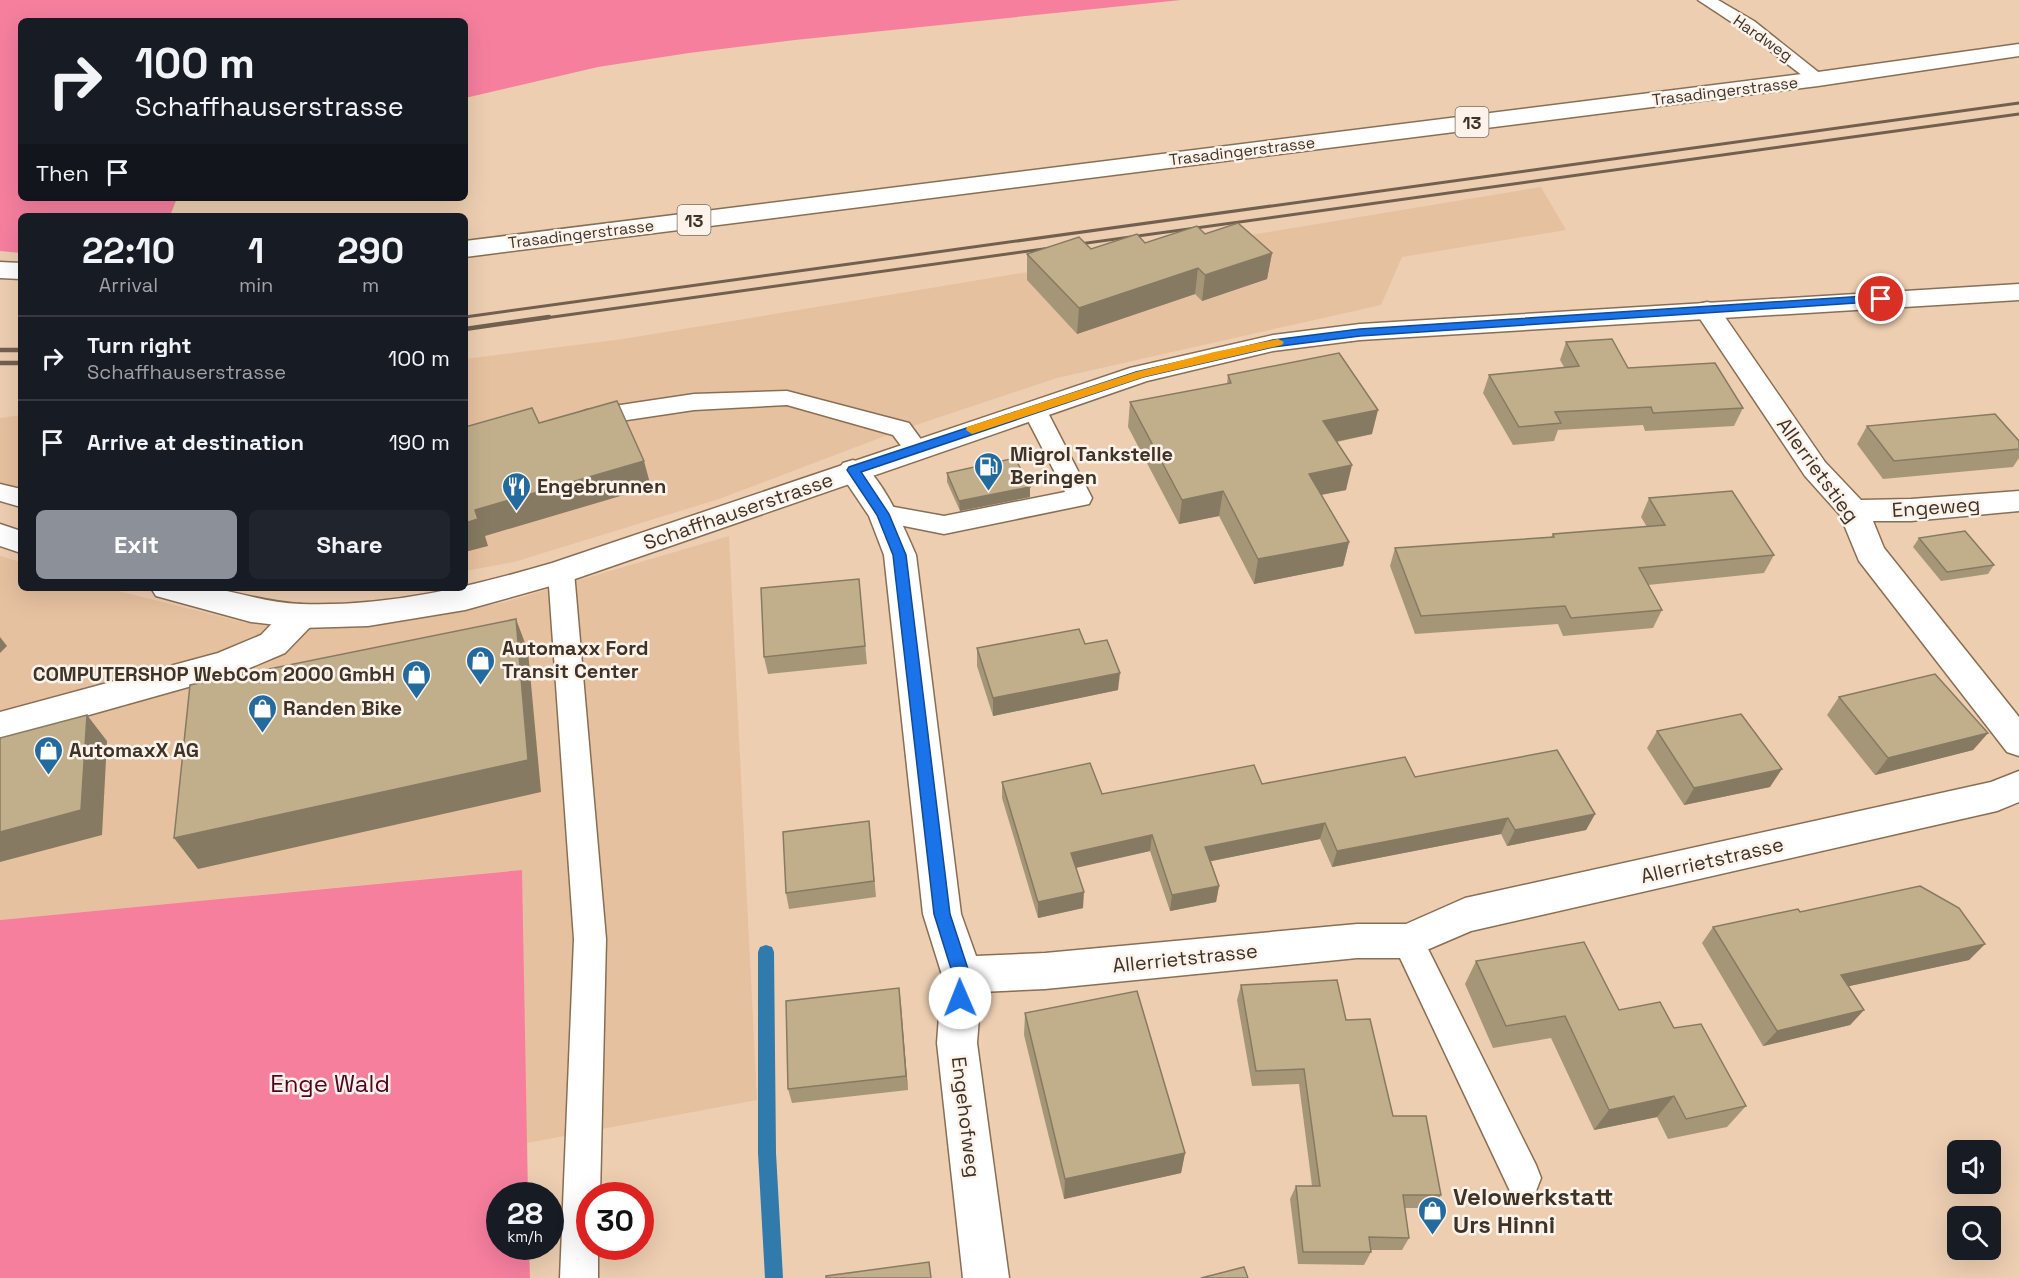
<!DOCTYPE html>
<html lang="en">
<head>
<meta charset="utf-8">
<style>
	:root { --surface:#171b24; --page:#20242c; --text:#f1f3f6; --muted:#9ea1a6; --line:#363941; --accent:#8c9099 }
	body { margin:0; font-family:"Space Grotesk",sans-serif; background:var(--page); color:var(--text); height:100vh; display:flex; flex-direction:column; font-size:22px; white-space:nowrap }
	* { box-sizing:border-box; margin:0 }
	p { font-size:20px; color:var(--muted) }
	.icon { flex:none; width:33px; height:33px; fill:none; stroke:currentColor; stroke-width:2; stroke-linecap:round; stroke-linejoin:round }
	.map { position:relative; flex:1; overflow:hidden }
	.sheet { position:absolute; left:18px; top:213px; width:450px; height:378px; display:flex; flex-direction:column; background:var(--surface); border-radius:9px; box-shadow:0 6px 24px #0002 }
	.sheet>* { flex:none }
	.guide { position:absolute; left:18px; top:18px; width:450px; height:183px; border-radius:9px; box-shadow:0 6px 24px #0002; background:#171b24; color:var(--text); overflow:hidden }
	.tools { position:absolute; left:1947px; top:1140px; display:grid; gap:12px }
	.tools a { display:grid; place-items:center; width:54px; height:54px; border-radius:9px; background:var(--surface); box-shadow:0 6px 24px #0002; font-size:30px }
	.speed { position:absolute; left:486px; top:1182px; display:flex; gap:12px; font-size:30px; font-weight:700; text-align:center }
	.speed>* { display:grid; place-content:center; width:78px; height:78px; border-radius:50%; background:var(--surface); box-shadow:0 6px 24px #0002; line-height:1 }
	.speed small { font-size:15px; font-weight:400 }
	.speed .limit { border:9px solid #d22; background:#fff; color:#111 }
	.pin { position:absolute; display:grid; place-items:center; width:51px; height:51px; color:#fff; margin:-26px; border:3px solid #fff; border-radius:50%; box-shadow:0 2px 6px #0007 }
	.me { position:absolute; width:66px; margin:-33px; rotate:359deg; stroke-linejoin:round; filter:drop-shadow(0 0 4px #0008) }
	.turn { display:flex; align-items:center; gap:21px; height:126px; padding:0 18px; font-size:27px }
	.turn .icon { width:78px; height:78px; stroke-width:2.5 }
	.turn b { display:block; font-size:42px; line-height:51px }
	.then { display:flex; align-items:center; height:57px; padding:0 18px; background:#0003; gap:12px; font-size:22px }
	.eta { display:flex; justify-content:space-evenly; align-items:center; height:102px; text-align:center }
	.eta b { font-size:36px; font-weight:700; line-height:42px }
	.button { display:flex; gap:12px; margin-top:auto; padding:12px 18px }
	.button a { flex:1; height:69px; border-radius:9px; background:var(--accent); color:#fff; font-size:24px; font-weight:700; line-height:69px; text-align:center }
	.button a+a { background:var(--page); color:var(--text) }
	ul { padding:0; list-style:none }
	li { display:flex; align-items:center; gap:18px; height:84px; padding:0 18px; border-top:2px solid var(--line) }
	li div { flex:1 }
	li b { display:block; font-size:22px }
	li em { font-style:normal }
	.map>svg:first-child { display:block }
	.built { fill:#e6c19f }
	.green { fill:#f67f9e }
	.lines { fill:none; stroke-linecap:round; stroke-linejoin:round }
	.stream { fill:#307aac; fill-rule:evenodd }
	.lane-casing { stroke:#8a6e54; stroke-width:3 }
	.street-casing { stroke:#8a6e54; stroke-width:3 }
	.primary-casing { stroke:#8a6e54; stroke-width:3 }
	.lane { fill:#fff; fill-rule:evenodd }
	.street { fill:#fff; fill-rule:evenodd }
	.primary { fill:#fff; fill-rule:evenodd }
	.rail-far1 { stroke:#716050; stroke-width:3 }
	.rail { stroke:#716050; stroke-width:4.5 }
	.wall { fill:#a69678 }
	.shaded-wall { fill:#877a62 }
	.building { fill:#c1af8c; stroke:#877a62; stroke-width:1.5 }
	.route { fill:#1a73e8; stroke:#114b97; stroke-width:1.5 }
	.slow { fill:#f59e0b }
	.labels { text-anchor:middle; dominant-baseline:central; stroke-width:5; stroke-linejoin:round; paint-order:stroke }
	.far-street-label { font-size:16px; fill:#3f3328; stroke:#fdf3ea }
	.shield { fill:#fdf3ea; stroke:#786d62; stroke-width:1.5 }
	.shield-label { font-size:18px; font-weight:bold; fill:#3f3328 }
	.poi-label { font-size:20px; font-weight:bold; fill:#3f3328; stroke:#fdf3ea; text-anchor:start }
	.street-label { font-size:20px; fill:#3f3328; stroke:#fdf3ea }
	.near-park-label { font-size:24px; fill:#500422; stroke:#fdf3ea }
	.near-poi-label { font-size:24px; font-weight:bold; fill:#3f3328; stroke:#fdf3ea; text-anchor:start }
</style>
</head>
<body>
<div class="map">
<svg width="2019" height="1278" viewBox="0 0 2019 1278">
	<rect width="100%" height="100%" fill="#edceb1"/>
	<g class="built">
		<polygon points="1541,187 1566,230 1402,257 1381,305 1057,378 901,430 719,499 514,562 465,571 465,359 623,339"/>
		<polygon points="21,415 21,502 0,496 0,418"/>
		<polygon points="729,536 757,1100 527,1143 521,870 0,920 0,556 21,562 21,588 106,588 247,623 315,626 396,623 505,602"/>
	</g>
	<g class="green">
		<polygon points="0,0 1181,0 795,40 689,53 598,67 465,98 465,21 21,21 21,198 177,198 170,216 21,216 21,253 0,251"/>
		<polygon points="522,870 528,1195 500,1196 500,1246 529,1247 530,1278 0,1278 0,920"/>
	</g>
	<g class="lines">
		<polygon class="stream" points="766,945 772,947 774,952 776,1153 783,1278 765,1278 758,1153 758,952 760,947"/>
		<defs>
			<g id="lane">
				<polygon points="1698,0 1718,0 1754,21 1827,79 1824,83 1812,83 1742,29"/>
				<polygon points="787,391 909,423 928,449 924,455 916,457 908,455 893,435 787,405 694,410 587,426 579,423 575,418 579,413 587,410 694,394"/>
				<polygon points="1034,401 1042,404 1046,409 1092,498 1089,504 944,534 874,520 871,514 874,508 883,505 944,516 1065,492 1022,409 1026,404"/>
				<polygon points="0,484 21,489 21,507 0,501"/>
				<polygon points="561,563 570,565 574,572 606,939 600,1196 590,1196 590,1246 598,1246 598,1278 560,1278 574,939 548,572 552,565"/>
				<polygon points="1408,927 1419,931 1536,1165 1541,1178 1536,1191 1523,1196 1510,1191 1392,941 1397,931"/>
			</g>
			<g id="street">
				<polygon points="1707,302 1716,304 1825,462 1861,500 1911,499 2019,491 2019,511 1911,521 1873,521 1884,548 2019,717 2019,756 2007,752 1859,561 1840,515 1805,476 1694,310 1698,304"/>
				<path d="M853 460C879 467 905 530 916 555L961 914 976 956 1045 953 1357 924H1406L1465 898 1991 782 2019 771V802L1997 811 1471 931 1408 958H1357L1045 989 981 992 977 1043 1009 1278H963L937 1043 942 975 923 914 884 555 869 516 838 470 843 463Z"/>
				<polygon points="300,604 312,607 316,616 312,625 285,653 238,673 0,740 0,712 218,653 261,635 288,607"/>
			</g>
			<g id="primary">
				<polygon points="2019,44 2019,56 1818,86 465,257 465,241 1818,72"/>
				<polygon points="0,262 21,263 21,279 0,278"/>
				<path d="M2019 284V300L1360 340 1273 351 1147 381 572 580 465 610 368 626 301 628 251 622 156 596 151 588C170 588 192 585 211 588 241 593 269 603 301 604 388 607 470 587 552 563L1130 368 1273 335 1360 324Z"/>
				<polygon points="0,524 21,531 21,553 0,546"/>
			</g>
		</defs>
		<use href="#lane" class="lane-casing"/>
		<use href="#street" class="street-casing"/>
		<use href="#primary" class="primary-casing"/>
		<use href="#lane" class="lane"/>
		<use href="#street" class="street"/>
		<use href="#primary" class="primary"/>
		<g class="rail-far1">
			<polyline points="465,317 2019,103"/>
			<polyline points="538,319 2019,114"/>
		</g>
		<g class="rail">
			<polyline points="465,329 549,317"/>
			<polyline points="0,350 21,350"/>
			<polyline points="0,363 21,363"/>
		</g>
	</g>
	<g class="wall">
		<polygon points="1205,234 1272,253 1267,279 1202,301 1195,294 1077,334 1027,280 1027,254 1091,249 1145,243"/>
		<polygon points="1566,342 1628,368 1743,408 1734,426 1645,431 1643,425 1558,430 1554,441 1513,445 1483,393 1489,375 1564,367 1560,360"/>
		<polygon points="1228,375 1372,434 1337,442 1346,490 1321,495 1349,542 1343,566 1254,584 1219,516 1179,524 1128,427 1130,402 1227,384"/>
		<polygon points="1867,426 2019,441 2019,458 2013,467 1883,479 1857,444"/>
		<polygon points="947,473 1030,497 960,511 947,482"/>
		<polygon points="1649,498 1774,555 1764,573 1648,585 1662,610 1653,628 1563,636 1558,624 1415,634 1390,566 1395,548 1551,537 1553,534 1647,527 1641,517"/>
		<polygon points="1919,538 1994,565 1988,574 1941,581 1913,547"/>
		<polygon points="859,579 867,664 768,674 764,657"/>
		<polygon points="1085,644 1118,690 993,716 977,666 977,648"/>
		<polygon points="1839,697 1988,733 1973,750 1875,775 1827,715"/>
		<polygon points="1657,731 1770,787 1684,805 1647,748"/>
		<polygon points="1415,777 1595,814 1586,830 1507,846 1501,834 1332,867 1320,839 1211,861 1219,886 1216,902 1170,911 1150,851 1076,868 1083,908 1038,918 1002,798 1002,782 1102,794 1262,784"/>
		<polygon points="871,838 876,897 789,909 786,893"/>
		<polygon points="1800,912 1985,944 1969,960 1849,986 1864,1010 1850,1025 1763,1046 1702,943 1713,927"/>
		<polygon points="1476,961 1674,1028 1746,1106 1727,1127 1668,1139 1657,1117 1594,1130 1551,1038 1493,1048 1465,984"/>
		<polygon points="1241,985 1346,1020 1393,1116 1441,1195 1433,1208 1405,1208 1409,1238 1402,1250 1371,1250 1371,1252 1364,1265 1298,1264 1290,1199 1296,1186 1312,1186 1299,1084 1252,1086 1237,1000"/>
		<polygon points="899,988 908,1090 792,1103 788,1089"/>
		<polygon points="1025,1013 1185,1153 1181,1173 1064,1199 1024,1035"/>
	</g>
	<g class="shaded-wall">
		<polygon points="1272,253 1267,279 1202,301 1205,275"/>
		<polygon points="1198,268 1195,294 1077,334 1079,308"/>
		<polygon points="1378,410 1372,434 1318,445 1323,421"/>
		<polygon points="644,461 651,487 485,536 488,546 465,552 465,523 475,510"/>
		<polygon points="1352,465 1346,490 1304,498 1309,474"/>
		<polygon points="1030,487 1030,497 960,511 959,501"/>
		<polygon points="1223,491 1219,516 1179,524 1182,500"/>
		<polygon points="1349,542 1343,566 1254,584 1258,559"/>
		<polygon points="516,619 528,651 541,792 198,869 174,838"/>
		<polygon points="0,637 7,646 0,653"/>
		<polygon points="1120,673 1118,690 993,716 993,698"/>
		<polygon points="87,715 107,741 102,835 0,862 0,832"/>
		<polygon points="1988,733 1973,750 1875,775 1888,758"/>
		<polygon points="1782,769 1770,787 1684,805 1694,788"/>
		<polygon points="1595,814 1586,830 1507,846 1515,830"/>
		<polygon points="1508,818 1501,834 1332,867 1337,851"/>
		<polygon points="1325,823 1320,839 1202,863 1205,847"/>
		<polygon points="1152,835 1150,851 1070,869 1071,853"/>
		<polygon points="1219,886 1216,902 1170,911 1172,895"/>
		<polygon points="1084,892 1083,908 1038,918 1038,902"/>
		<polygon points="1985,944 1969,960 1827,991 1841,975"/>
		<polygon points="899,988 901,1004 908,1090 906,1076"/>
		<polygon points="1864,1010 1850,1025 1763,1046 1777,1031"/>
		<polygon points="1674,1096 1657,1117 1594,1130 1609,1110"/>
		<polygon points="1185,1153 1181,1173 1064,1199 1065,1179"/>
	</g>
	<g class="building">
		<polygon points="1238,223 1272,253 1205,275 1198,268 1079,308 1027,254 1079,237 1091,249 1137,234 1145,243 1197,226 1205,234"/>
		<polygon points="1612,339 1628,368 1715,363 1743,408 1653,413 1651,407 1555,412 1561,423 1519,427 1489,375 1579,366 1566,342"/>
		<polygon points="1339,353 1378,410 1323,421 1352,465 1309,474 1349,542 1258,559 1223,491 1182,500 1130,402 1231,383 1228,375"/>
		<polygon points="617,401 644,461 475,510 478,519 465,523 465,427 532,408 539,423"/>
		<polygon points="1995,414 2019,441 2019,449 1894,461 1867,426"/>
		<polygon points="1015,458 1030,487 959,501 947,473"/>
		<polygon points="1732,491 1774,555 1639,568 1662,610 1571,618 1565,606 1421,616 1395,548 1554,537 1553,534 1665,525 1649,498"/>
		<polygon points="1965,531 1994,565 1947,572 1919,538"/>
		<polygon points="859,579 865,646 764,657 761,588"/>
		<polygon points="516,619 528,760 174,838 190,685"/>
		<polygon points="1079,629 1085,644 1107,640 1120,673 993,698 977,648"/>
		<polygon points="1935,674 1988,733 1888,758 1839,697"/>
		<polygon points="1741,714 1782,769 1694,788 1657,731"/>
		<polygon points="87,715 81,810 0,832 0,738"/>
		<polygon points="1557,750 1595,814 1515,830 1508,818 1337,851 1325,823 1205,847 1219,886 1172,895 1152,835 1071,853 1084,892 1038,902 1002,782 1090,763 1102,794 1254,765 1262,784 1405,757 1415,777"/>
		<polygon points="869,821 874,881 786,893 783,832"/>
		<polygon points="1920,886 1959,908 1985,944 1841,975 1864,1010 1777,1031 1713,927 1798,909 1800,912"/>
		<polygon points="1584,942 1619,1010 1660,1002 1674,1028 1701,1024 1746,1106 1686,1119 1674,1096 1609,1110 1565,1016 1506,1026 1476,961"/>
		<polygon points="1337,980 1346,1020 1370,1019 1393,1116 1426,1116 1441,1195 1403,1195 1409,1238 1369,1237 1371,1252 1303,1252 1296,1186 1320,1186 1304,1069 1256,1071 1241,985"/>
		<polygon points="899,988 906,1076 788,1089 786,1001"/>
		<polygon points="1137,991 1185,1153 1065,1179 1025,1013"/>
		<polygon points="929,1262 931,1278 826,1278 826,1276"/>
		<polygon points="1244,1267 1248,1278 1201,1278"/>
	</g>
	<polygon class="route" points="1881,295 1885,296 1885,301 1360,336 1273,347 1143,377 861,472 889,514 906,555 950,914 970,975 966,1003 960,1005 954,1003 952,998 953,975 934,914 893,555 877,515 847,470 849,467 1136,372 1273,340 1360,329"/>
	<polygon class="slow" points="1278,339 1284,342 1282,345 1144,377 972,434 966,430 967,427 1136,372 1214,352"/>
	<defs>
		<symbol id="fuel-pin" viewBox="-11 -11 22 30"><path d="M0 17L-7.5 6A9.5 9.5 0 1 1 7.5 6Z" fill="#236a9f" stroke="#fdf3ea"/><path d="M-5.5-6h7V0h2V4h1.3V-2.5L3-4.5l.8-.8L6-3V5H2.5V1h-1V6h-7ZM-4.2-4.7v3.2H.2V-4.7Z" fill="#fff"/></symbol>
		<symbol id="restaurant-pin" viewBox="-11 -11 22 30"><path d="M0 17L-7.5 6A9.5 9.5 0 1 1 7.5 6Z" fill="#236a9f" stroke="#fdf3ea"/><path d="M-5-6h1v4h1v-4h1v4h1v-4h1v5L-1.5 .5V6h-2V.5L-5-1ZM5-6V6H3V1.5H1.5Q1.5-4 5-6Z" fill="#fff"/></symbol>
		<symbol id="shop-pin" viewBox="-11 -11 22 30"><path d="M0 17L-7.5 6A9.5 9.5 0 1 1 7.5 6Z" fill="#236a9f" stroke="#fdf3ea"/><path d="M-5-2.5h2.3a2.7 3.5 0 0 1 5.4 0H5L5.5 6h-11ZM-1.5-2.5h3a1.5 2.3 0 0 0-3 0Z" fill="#fff"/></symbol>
	</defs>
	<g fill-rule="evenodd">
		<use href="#fuel-pin" x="972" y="450" width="33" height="45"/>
		<use href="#restaurant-pin" x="500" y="470" width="33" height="45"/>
		<use href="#shop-pin" x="464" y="644" width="33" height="45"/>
		<use href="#shop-pin" x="400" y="658" width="33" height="45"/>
		<use href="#shop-pin" x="246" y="692" width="33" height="45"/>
		<use href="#shop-pin" x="32" y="734" width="33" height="45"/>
		<use href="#shop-pin" x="1416" y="1194" width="33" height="45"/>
	</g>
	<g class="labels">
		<g class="far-street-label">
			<text transform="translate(1763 38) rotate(35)">Hardweg</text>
			<text transform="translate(1725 91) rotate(-7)">Trasadingerstrasse</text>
			<text transform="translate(1242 151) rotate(-7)">Trasadingerstrasse</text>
			<text transform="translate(581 234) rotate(-7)">Trasadingerstrasse</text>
		</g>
		<g class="shield">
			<rect x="1455.5" y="107" width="33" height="30" rx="4.5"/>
			<rect x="677.5" y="205" width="33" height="30" rx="4.5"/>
		</g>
		<g class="shield-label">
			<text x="1472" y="122">13</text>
			<text x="694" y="220">13</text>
		</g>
		<g class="poi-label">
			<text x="1010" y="454">Migrol Tankstelle<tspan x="1010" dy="23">Beringen</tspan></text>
			<text x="537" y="486">Engebrunnen</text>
			<text x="502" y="648">Automaxx Ford<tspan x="502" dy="23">Transit Center</tspan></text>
			<text x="395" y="674" text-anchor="end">COMPUTERSHOP WebCom 2000 GmbH</text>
			<text x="283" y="708">Randen Bike</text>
			<text x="69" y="750">AutomaxX AG</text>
		</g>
		<g class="street-label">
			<text transform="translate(1818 470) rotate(54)">Allerrietstieg</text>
			<text transform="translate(1936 507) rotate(-4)">Engeweg</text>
			<text transform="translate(738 511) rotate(-19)">Schaffhauserstrasse</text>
			<text transform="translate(1712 860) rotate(-13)">Allerrietstrasse</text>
			<text transform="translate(1185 958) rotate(-6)">Allerrietstrasse</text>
			<text transform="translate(966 1117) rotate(83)">Engehofweg</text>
		</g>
		<g class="near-park-label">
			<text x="330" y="1083">Enge Wald</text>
		</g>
		<g class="near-poi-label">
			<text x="1453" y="1196">Velowerkstatt<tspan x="1453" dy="28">Urs Hinni</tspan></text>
		</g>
	</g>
</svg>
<div class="tools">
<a><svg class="icon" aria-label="sound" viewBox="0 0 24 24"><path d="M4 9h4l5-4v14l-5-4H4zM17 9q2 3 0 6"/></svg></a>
<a><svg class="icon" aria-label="search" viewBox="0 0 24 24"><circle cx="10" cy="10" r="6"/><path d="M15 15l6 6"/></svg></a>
</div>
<div class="speed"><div>28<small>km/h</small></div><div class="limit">30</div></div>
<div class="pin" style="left:1881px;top:299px;background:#d93025"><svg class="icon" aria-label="arrive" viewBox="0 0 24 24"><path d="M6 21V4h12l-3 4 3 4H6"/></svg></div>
<svg class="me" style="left:960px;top:998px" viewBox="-20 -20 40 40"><circle r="19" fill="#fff"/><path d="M0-13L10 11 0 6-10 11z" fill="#1a73e8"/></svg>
<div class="guide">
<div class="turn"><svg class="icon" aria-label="right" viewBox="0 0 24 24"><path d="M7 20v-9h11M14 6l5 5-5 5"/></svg><div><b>100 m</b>Schaffhauserstrasse</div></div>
<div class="then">Then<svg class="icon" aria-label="arrive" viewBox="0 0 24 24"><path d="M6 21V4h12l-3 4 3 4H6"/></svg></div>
</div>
<section class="sheet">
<div class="eta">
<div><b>22:10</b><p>Arrival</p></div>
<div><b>1</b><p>min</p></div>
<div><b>290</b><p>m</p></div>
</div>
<ul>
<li><svg class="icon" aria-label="right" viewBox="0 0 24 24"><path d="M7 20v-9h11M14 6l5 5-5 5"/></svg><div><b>Turn right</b><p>Schaffhauserstrasse</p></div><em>100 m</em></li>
<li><svg class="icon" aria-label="arrive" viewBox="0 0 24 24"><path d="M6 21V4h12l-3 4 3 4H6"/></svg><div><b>Arrive at destination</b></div><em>190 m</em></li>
</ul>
<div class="button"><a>Exit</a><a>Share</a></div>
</section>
</div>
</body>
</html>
